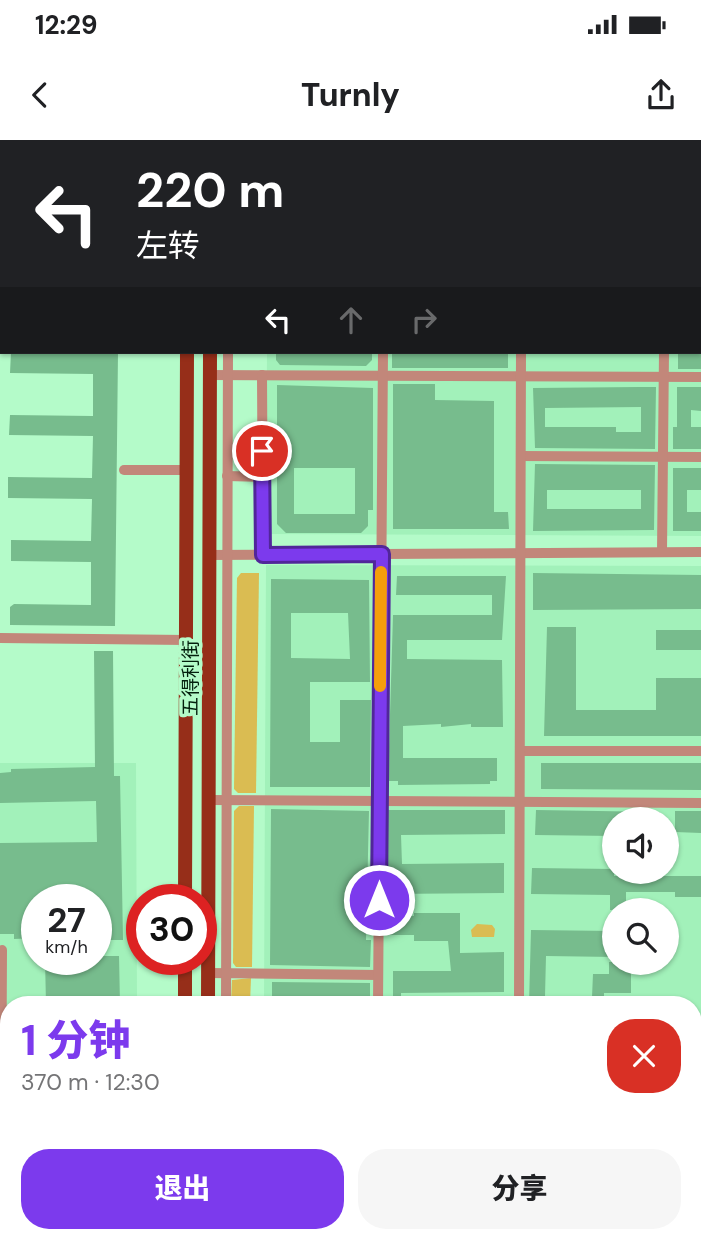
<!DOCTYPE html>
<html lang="zh">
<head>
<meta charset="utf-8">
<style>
	:root { --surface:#fff; --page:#f6f6f6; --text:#202124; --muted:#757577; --accent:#7c3aed }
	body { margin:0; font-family:"DM Sans","Noto Sans SC",sans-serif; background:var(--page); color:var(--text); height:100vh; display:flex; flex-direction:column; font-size:26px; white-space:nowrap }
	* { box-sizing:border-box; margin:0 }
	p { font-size:23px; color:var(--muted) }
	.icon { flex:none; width:38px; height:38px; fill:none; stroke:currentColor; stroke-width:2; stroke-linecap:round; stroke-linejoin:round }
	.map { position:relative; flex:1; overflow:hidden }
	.sheet { position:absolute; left:0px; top:856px; width:702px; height:247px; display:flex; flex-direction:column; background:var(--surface); border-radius:28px 28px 0 0; box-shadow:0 2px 5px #0004 }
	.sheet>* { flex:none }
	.banner { position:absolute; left:0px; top:0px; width:702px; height:214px; box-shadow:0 2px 5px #0004; background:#202124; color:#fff; overflow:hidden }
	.tools { position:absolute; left:602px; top:667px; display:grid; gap:14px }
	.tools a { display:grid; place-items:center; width:77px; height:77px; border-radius:50%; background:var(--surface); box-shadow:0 2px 5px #0004; font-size:35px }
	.speed { position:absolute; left:21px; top:744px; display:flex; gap:14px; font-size:35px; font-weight:700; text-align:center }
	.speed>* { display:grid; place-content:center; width:91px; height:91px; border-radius:50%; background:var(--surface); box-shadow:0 2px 5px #0004; line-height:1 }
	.speed small { font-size:18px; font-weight:400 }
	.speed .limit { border:10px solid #d22; background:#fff; color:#111 }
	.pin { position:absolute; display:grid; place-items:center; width:60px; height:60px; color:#fff; margin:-30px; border:4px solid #fff; border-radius:50%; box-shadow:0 2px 7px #0007 }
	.me { position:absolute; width:77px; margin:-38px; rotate:0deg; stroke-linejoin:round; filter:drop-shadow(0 0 5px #0008) }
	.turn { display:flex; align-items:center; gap:24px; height:147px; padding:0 21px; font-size:32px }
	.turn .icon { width:91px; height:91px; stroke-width:2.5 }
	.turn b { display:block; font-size:49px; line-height:60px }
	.lanes { display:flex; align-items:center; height:66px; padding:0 21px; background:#0003; justify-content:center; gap:35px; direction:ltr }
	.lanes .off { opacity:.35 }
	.round { display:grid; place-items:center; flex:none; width:74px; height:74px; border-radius:28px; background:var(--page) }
	.headline { display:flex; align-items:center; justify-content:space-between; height:119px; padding:0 21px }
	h1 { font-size:42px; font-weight:800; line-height:52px; color:var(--accent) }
	.action { display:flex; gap:14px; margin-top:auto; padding:14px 21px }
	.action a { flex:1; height:80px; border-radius:28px; background:var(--accent); color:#fff; font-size:28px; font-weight:800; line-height:80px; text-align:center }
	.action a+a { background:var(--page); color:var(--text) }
	.status { display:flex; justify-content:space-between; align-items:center; height:49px; padding:0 35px; background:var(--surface); direction:ltr }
	.status svg { height:19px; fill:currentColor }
	header { display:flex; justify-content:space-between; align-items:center; height:91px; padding:0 21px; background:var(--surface); font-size:32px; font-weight:800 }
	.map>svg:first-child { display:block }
	.built { fill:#a2f1ba; fill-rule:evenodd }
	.green { fill:#dabc52 }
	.building { fill:#77bc8d; fill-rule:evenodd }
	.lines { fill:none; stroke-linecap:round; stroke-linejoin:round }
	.minor { stroke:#c2877a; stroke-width:10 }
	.major { stroke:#962e19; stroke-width:14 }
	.route-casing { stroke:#51269a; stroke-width:18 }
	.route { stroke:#7c3aed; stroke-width:12 }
	.slow { stroke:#f59e0b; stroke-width:12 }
	.labels { text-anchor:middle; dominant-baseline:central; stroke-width:7; stroke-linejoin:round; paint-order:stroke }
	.street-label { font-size:19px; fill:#031f0d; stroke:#b4fbc9 }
</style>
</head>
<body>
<div class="status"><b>12:29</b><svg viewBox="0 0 49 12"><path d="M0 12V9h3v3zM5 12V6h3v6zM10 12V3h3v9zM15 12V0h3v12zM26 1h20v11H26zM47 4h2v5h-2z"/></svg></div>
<header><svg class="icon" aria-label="back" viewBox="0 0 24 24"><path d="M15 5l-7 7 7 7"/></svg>Turnly<svg class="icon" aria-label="share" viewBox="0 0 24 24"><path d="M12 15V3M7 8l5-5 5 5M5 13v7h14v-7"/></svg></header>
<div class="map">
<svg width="701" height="1101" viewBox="0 0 701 1101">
	<rect width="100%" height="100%" fill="#b4fbc9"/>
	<g class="built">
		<polygon points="268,0 701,0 701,396 266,394 267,212 700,212 700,2"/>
		<path d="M266 425 701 426V958H693V864H264ZM614 679H667V732H614ZM614 770H667V822H614Z"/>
		<path d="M0 623H136L137 864H9V959L0 960ZM37 760H96V819H37Z"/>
		<polygon points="693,1050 701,1050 701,1101 262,1101 262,1094 693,1094"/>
		<polygon points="0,1057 9,1057 9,1094 126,1094 126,1101 0,1101"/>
	</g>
	<g class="green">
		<polygon points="241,433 259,433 256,653 238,653 234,649 237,438"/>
		<polygon points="239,666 254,666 252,827 236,827 233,823 234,671"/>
		<polygon points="477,784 492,785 495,789 494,797 472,797 471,790"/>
		<polygon points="251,838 250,864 231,864 232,840"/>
	</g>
	<g class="building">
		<polygon points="11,212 118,212 115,486 10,485 10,467 14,464 91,465 91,422 11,421 11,400 91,401 92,359 8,358 8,337 92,338 93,296 9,295 10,275 93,276 93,234 10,233"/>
		<polygon points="276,212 372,212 372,220 366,226 280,225 276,220"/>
		<rect x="392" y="212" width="116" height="16"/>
		<rect x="678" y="212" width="23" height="17"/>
		<polygon points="393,244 435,244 435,260 494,261 494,372 508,372 509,389 393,389"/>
		<path d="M277 245 373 248V370H368V386L361 393H286L277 384ZM294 328H355V374H294Z"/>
		<path d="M639 247H656L655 309 535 308 533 248ZM641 267V292H616V287H545V268Z"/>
		<polygon points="677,247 701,247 701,271 691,270 691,287 701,287 701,309 673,309 673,287 677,287"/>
		<path d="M535 324 655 325 654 390 533 391ZM547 350H641V369H547Z"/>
		<polygon points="673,328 701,328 701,350 687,350 687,372 701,372 701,391 673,391"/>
		<polygon points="533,433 701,435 701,469 533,470"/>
		<polygon points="397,436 506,436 502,500 407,500 407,519 502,520 503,587 471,587 471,584 441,587 441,584 403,586 403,618 497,618 497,641 490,641 490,644 398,645 398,641 388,641 393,475 492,475 492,455 396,455"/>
		<path d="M271 439 369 440 370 542H310V602H340V560H371L370 647H270ZM291 473H348L350 519 291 518Z"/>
		<polygon points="547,487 576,487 576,570 656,570 656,538 701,538 701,596 544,596"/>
		<rect x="656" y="490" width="45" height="20"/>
		<polygon points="94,511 113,511 114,636 120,636 123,800 99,800 98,760 37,760 37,798 14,799 14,794 0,794 0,703 97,702 96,661 0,663 0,633 11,632 11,629 95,627"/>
		<polygon points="541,623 701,623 701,650 541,649"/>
		<polygon points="271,669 369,671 366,800 371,800 370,827 270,825"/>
		<polygon points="387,670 505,670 505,694 401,695 402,724 504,723 504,753 388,754"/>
		<polygon points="536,670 660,672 660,679 614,679 614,696 535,695"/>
		<polygon points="675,671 701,671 701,693 675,692"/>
		<polygon points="532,728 614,729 614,736 701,736 701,757 675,757 675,752 626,752 626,770 610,770 610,755 531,754"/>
		<polygon points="414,773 460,773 460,813 504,812 504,852 401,853 401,864 393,864 393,831 451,831 448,801 414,801 414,795 390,795 390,776 414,776"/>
		<polygon points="531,790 614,791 614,817 546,816 545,856 592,857 593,834 609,834 609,822 631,822 631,853 604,853 604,864 529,864"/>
		<polygon points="96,816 119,816 120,864 46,864 45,819 96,819"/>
		<polygon points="272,842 370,843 370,864 357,864 357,860 302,860 302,864 272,864"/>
		<polygon points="701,932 701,957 693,957 693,933"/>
		<rect x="693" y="1066" width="8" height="20"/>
	</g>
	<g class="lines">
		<g class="minor">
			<polyline points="521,0 521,2"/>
			<polyline points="79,2 84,0"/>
			<polyline points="228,2 228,0"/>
			<polyline points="386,2 386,0"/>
			<polyline points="621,2 621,0"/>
			<polyline points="666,2 666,0"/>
			<polyline points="0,33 2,32"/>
			<polyline points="700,79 701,79"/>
			<polyline points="210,235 701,237"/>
			<polyline points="262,235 263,415"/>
			<polyline points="521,316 701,317"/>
			<polyline points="124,330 186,330"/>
			<polyline points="227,336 263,337"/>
			<polyline points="662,412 664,212"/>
			<polyline points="209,415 701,412"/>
			<polyline points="0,498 186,500"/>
			<polyline points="520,611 701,611"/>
			<polyline points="209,660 701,663"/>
			<polyline points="208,833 378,835"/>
			<polyline points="226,864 228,212"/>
			<polyline points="378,864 383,212"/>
			<polyline points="519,864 521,212"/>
			<polyline points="693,979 701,978"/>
			<polyline points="1,1012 2,810"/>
			<polyline points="693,1034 701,1034"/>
			<polyline points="225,1101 225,1094"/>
			<polyline points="395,1101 701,1095"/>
		</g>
		<g class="major">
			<polyline points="187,2 187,0"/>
			<polyline points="210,2 210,0"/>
			<polyline points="185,760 187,212"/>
			<polyline points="185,864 185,819"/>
			<polyline points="208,864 210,212"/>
			<polyline points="693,1003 701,1003"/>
			<polyline points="0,1012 9,1012"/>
			<polyline points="693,1016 701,1016"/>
			<polyline points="0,1025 9,1025"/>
			<polyline points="184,1101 184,1094"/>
			<polyline points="207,1101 207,1094"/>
		</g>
	</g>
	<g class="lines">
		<defs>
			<polyline id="route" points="262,311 263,415 382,414 379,760"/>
		</defs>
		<use href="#route" class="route-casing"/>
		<use href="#route" class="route"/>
		<polyline class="slow" points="380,546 381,432"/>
	</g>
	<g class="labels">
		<g class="street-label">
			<text transform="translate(190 538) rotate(-90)">五得利街</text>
		</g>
	</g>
</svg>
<div class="tools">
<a><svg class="icon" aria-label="sound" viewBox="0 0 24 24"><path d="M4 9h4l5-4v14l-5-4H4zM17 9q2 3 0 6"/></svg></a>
<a><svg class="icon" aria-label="search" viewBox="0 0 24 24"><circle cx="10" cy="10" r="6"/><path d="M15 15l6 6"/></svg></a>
</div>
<div class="speed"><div>27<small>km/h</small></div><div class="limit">30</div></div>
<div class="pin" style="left:262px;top:311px;background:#d93025"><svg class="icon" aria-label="arrive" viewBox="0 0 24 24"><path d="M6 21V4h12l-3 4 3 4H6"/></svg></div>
<svg class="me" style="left:379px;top:760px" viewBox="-20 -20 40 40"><circle r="17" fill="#7c3aed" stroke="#fff" stroke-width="3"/><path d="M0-11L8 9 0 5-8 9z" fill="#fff"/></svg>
<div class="banner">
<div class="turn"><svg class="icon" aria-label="left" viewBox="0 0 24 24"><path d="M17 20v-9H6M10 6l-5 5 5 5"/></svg><div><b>220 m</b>左转</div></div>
<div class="lanes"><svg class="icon" aria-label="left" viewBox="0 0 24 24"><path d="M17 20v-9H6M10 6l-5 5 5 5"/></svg><svg class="icon off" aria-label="ahead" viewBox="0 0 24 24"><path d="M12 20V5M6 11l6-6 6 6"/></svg><svg class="icon off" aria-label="right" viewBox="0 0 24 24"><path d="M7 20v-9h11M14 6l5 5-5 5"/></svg></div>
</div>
<section class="sheet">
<div class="headline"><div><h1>1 分钟</h1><p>370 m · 12:30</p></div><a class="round" style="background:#d93025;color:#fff"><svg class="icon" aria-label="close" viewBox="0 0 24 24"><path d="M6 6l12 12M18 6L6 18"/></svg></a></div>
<div class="action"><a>退出</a><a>分享</a></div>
</section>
</div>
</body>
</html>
